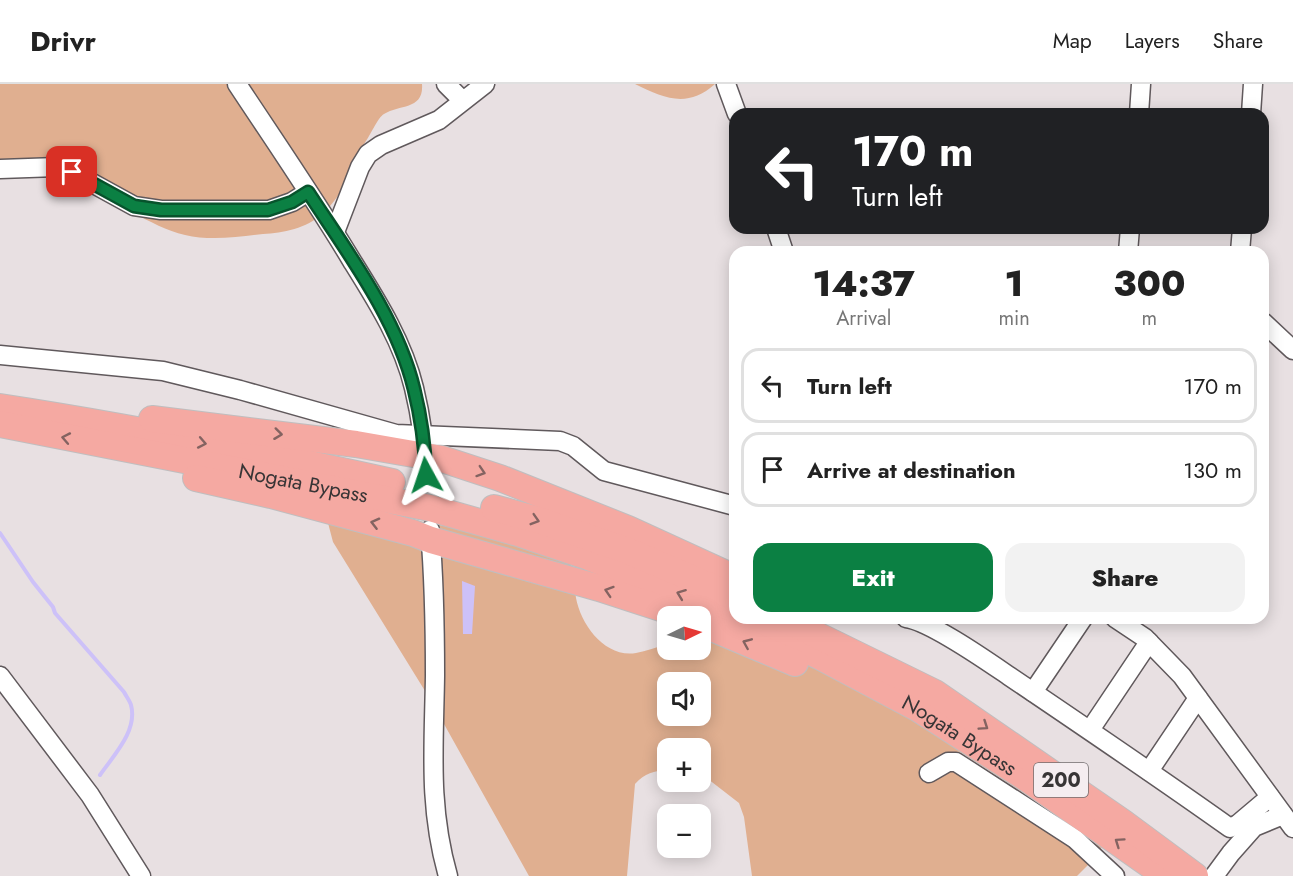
<!DOCTYPE html>
<html lang="en">
<head>
<meta charset="utf-8">
<style>
	:root { --surface:#fff; --page:#f2f2f2; --text:#222; --muted:#767676; --line:#e0e0e0; --accent:#0b8043 }
	body { margin:0; font-family:Jost,sans-serif; background:var(--page); color:var(--text); height:100vh; display:flex; flex-direction:column; font-size:22px; white-space:nowrap }
	* { box-sizing:border-box; margin:0 }
	p { font-size:20px; color:var(--muted) }
	.icon { flex:none; width:33px; height:33px; fill:none; stroke:currentColor; stroke-width:2; stroke-linecap:round; stroke-linejoin:round }
	.map { position:relative; flex:1; overflow:hidden }
	.details { position:absolute; left:729px; top:162px; width:540px; height:378px; display:flex; flex-direction:column; background:var(--surface); border-radius:18px; box-shadow:0 3px 15px #0003 }
	.details>* { flex:none }
	.top-card { position:absolute; left:729px; top:24px; width:540px; height:126px; border-radius:18px; box-shadow:0 3px 15px #0003; background:#202124; color:#fff; overflow:hidden }
	.needle { width:39px; rotate:85deg }
	.controls { position:absolute; left:657px; top:522px; display:grid; gap:12px }
	.controls a { display:grid; place-items:center; width:54px; height:54px; border-radius:12px; background:var(--surface); box-shadow:0 3px 15px #0003; font-size:30px }
	.pin { position:absolute; display:grid; place-items:center; width:51px; height:51px; color:#fff; margin:-26px; border-radius:12px; box-shadow:0 3px 9px #0006 }
	.me { position:absolute; width:66px; margin:-33px; rotate:355deg; stroke-linejoin:round; filter:drop-shadow(0 0 4px #0008) }
	.turn { display:flex; align-items:center; gap:21px; height:126px; padding:0 24px; font-size:27px }
	.turn .icon { width:78px; height:78px; stroke-width:2.5 }
	.turn b { display:block; font-size:42px; line-height:51px }
	.eta { display:flex; justify-content:space-evenly; align-items:center; height:102px; text-align:center }
	.eta b { font-size:36px; font-weight:800; line-height:42px }
	.action { display:flex; gap:12px; margin-top:auto; padding:12px 24px }
	.action a { flex:1; height:69px; border-radius:18px; background:var(--accent); color:#fff; font-size:24px; font-weight:800; line-height:69px; text-align:center }
	.action a+a { background:var(--page); color:var(--text) }
	ul { padding:0; list-style:none }
	li { display:flex; align-items:center; gap:18px; height:75px; margin:0 12px 9px; padding:0 12px; border:3px solid var(--line); border-radius:18px }
	li div { flex:1 }
	li b { display:block; font-size:22px }
	li em { font-style:normal }
	header { display:flex; align-items:center; gap:36px; box-sizing:border-box; height:84px; padding:0 30px; background:var(--surface); border-bottom:2px solid var(--line) }
	header strong { font-size:28px }
	nav { display:flex; gap:33px; margin-inline-start:auto; font-size:21px }
	.map>svg:first-child { display:block }
	.green { fill:#e0af90; fill-rule:evenodd }
	.water { fill:#cdc1f8 }
	.lines { fill:none; stroke-linecap:round; stroke-linejoin:round }
	.stream { stroke:#cdc1f8; stroke-width:4 }
	.minor-tunnel { stroke:#c5bec0; stroke-width:18; stroke-dasharray:18 9; stroke-linecap:butt }
	.minor-casing { stroke:#60595c; stroke-width:21 }
	.highway-casing { stroke:#bfbebf; stroke-width:28 }
	.minor { stroke:#fff; stroke-width:18 }
	.highway { stroke:#f5a9a2; stroke-width:26 }
	.oneway { stroke:#846361 }
	.route-casing { stroke:#07532c; stroke-width:15 }
	.route { stroke:#0b8043; stroke-width:10 }
	.labels { text-anchor:middle; dominant-baseline:central; stroke-width:5; stroke-linejoin:round; paint-order:stroke }
	.shield { fill:#f5edf0; stroke:#716c6e; stroke-width:1.5 }
	.shield-label { font-size:20px; font-weight:bold; fill:#383536 }
	.street-label { font-size:21px; fill:#383536; stroke:#f5edf0 }
</style>
</head>
<body>
<header>
<strong>Drivr</strong>
<nav><a>Map</a><a>Layers</a><a>Share</a></nav>
</header>
<div class="map">
<svg width="1293" height="792" viewBox="0 0 1293 792">
	<rect width="100%" height="100%" fill="#e8e0e2"/>
	<g class="green">
		<path d="M0 0H422C424 26 400 20 384 30 378 33 369 54 364 60 348 86 347 108 322 130 307 144 283 149 263 150 238 153 210 157 185 151 149 142 117 117 83 100 54 86 32 83 0 79Z"/>
		<path d="M635 0H715C687 25 664 14 635 0Z"/>
		<path d="M361 426 450 443 563 470C576 482 574 498 576 514 581 541 605 574 636 569 646 567 657 563 667 560L668 566H700L701 549 760 539 1106 757 1094 775 1077 792H752L744 733 739 719 708 695 701 692 700 664H668L667 686C654 687 645 689 635 700L627 792H529L430 615 333 458 328 439ZM668 598H700V632H668Z"/>
	</g>
	<polygon class="water" points="462,497 475,502 472,550 463,550"/>
	<g class="lines">
		<path class="stream" d="M0 449 33 498 53 523 55 529 124 608C126 612 130 617 131 621 138 647 113 672 100 691"/>
		<polyline class="minor-tunnel" points="426,391 429,434"/>
		<defs>
			<g id="minor">
				<path d="M237 0C276 59 316 117 352 177 377 217 403 258 414 304 421 333 425 362 426 391"/>
				<polyline points="446,0 462,16"/>
				<polyline points="726,0 737,30"/>
				<polyline points="1139,30 1141,0"/>
				<polyline points="1251,30 1253,0"/>
				<polyline points="0,85 57,83 72,88 134,122 161,126 269,126 292,118 308,108"/>
				<polyline points="776,144 784,168"/>
				<polyline points="335,148 360,83 368,70 381,61 439,36 485,0"/>
				<polyline points="1128,168 1130,144"/>
				<polyline points="1240,168 1242,144"/>
				<polyline points="1263,238 1293,266"/>
				<polyline points="0,271 163,287 240,306 396,350 560,357 573,362 604,387 735,422"/>
				<path d="M430 446C434 494 435 543 435 592 434 663 428 722 448 792"/>
				<path d="M906 534C930 537 987 577 1009 592 1083 642 1157 692 1230 744L1238 740 1270 713"/>
				<polyline points="1115,534 1145,554 1182,592 1293,744"/>
				<polyline points="0,592 90,711 141,792"/>
				<polyline points="1033,608 1083,534"/>
				<polyline points="1090,646 1149,558"/>
				<polyline points="1149,687 1198,614"/>
				<polyline points="929,689 948,678 956,678 1075,755 1115,792"/>
				<polyline points="1214,792 1231,769 1254,743 1283,731"/>
			</g>
			<g id="highway">
				<path d="M0 323C131 343 262 369 392 398"/>
				<polyline points="152,335 356,360 442,375 500,394 628,445 735,494"/>
				<path id="s1" d="M0 340 430 424 518 449 586 472 735 532"/>
				<polyline points="196,394 271,411 413,449 431,456 599,504 685,532"/>
				<polyline points="494,424 538,436 626,466 735,513"/>
				<path id="s2" d="M739 534 819 572 919 625 1029 696 1166 792"/>
				<polyline points="782,534 935,609 1122,738 1195,792"/>
				<polyline points="700,539 795,579"/>
			</g>
		</defs>
		<use href="#minor" class="minor-casing"/>
		<use href="#highway" class="highway-casing"/>
		<use href="#minor" class="minor"/>
		<use href="#highway" class="highway"/>
	</g>
	<defs><path id="oneway-chevron" d="M-2-3.5L2.5 0L-2 3.5" fill="none" stroke-width="1.6" stroke-linecap="round" stroke-linejoin="round" transform="scale(1.5)"/></defs>
	<g class="oneway">
		<use href="#oneway-chevron" transform="translate(278 350) rotate(7)"/>
		<use href="#oneway-chevron" transform="translate(66 354) rotate(-169)"/>
		<use href="#oneway-chevron" transform="translate(202 359) rotate(11)"/>
		<use href="#oneway-chevron" transform="translate(481 388) rotate(18)"/>
		<use href="#oneway-chevron" transform="translate(535 436) rotate(17)"/>
		<use href="#oneway-chevron" transform="translate(375 439) rotate(-166)"/>
		<use href="#oneway-chevron" transform="translate(609 507) rotate(-162)"/>
		<use href="#oneway-chevron" transform="translate(681 510) rotate(-159)"/>
		<use href="#oneway-chevron" transform="translate(747 559) rotate(-157)"/>
		<use href="#oneway-chevron" transform="translate(984 642) rotate(34)"/>
		<use href="#oneway-chevron" transform="translate(1119 758) rotate(-145)"/>
	</g>
	<g class="lines">
		<defs>
			<path id="route" d="M72 88 134 122 161 126H268L292 118 308 108C347 168 397 234 414 305 421 333 425 362 426 391"/>
		</defs>
		<use href="#route" class="route-casing"/>
		<use href="#route" class="route"/>
	</g>
	<g class="labels">
		<rect class="shield" x="1034" y="679" width="54" height="34" rx="4.5"/>
		<g class="shield-label">
			<text x="1061" y="696">200</text>
		</g>
		<g class="street-label">
			<text stroke="none"><textPath href="#s1" startOffset="309">Nogata Bypass</textPath></text>
			<text stroke="none"><textPath href="#s2" startOffset="250">Nogata Bypass</textPath></text>
		</g>
	</g>
</svg>
<div class="controls">
<a><svg class="needle" viewBox="-14 -14 28 28"><path d="M0-13l5 13h-10z" fill="#e53935"/><path d="M0 13l5-13h-10z" fill="#767676"/></svg></a>
<a><svg class="icon" aria-label="sound" viewBox="0 0 24 24"><path d="M4 9h4l5-4v14l-5-4H4zM17 9q2 3 0 6"/></svg></a>
<a>+</a>
<a>−</a>
</div>
<div class="pin" style="left:72px;top:88px;background:#d93025"><svg class="icon" aria-label="arrive" viewBox="0 0 24 24"><path d="M6 21V4h12l-3 4 3 4H6"/></svg></div>
<svg class="me" style="left:426px;top:391px" viewBox="-20 -20 40 40"><path d="M0-17L14 15 0 8-14 15z" fill="#0b8043" stroke="#fff" stroke-width="4"/></svg>
<div class="top-card">
<div class="turn"><svg class="icon" aria-label="left" viewBox="0 0 24 24"><path d="M17 20v-9H6M10 6l-5 5 5 5"/></svg><div><b>170 m</b>Turn left</div></div>
</div>
<section class="details">
<div class="eta">
<div><b>14:37</b><p>Arrival</p></div>
<div><b>1</b><p>min</p></div>
<div><b>300</b><p>m</p></div>
</div>
<ul>
<li><svg class="icon" aria-label="left" viewBox="0 0 24 24"><path d="M17 20v-9H6M10 6l-5 5 5 5"/></svg><div><b>Turn left</b></div><em>170 m</em></li>
<li><svg class="icon" aria-label="arrive" viewBox="0 0 24 24"><path d="M6 21V4h12l-3 4 3 4H6"/></svg><div><b>Arrive at destination</b></div><em>130 m</em></li>
</ul>
<div class="action"><a>Exit</a><a>Share</a></div>
</section>
</div>
</body>
</html>
